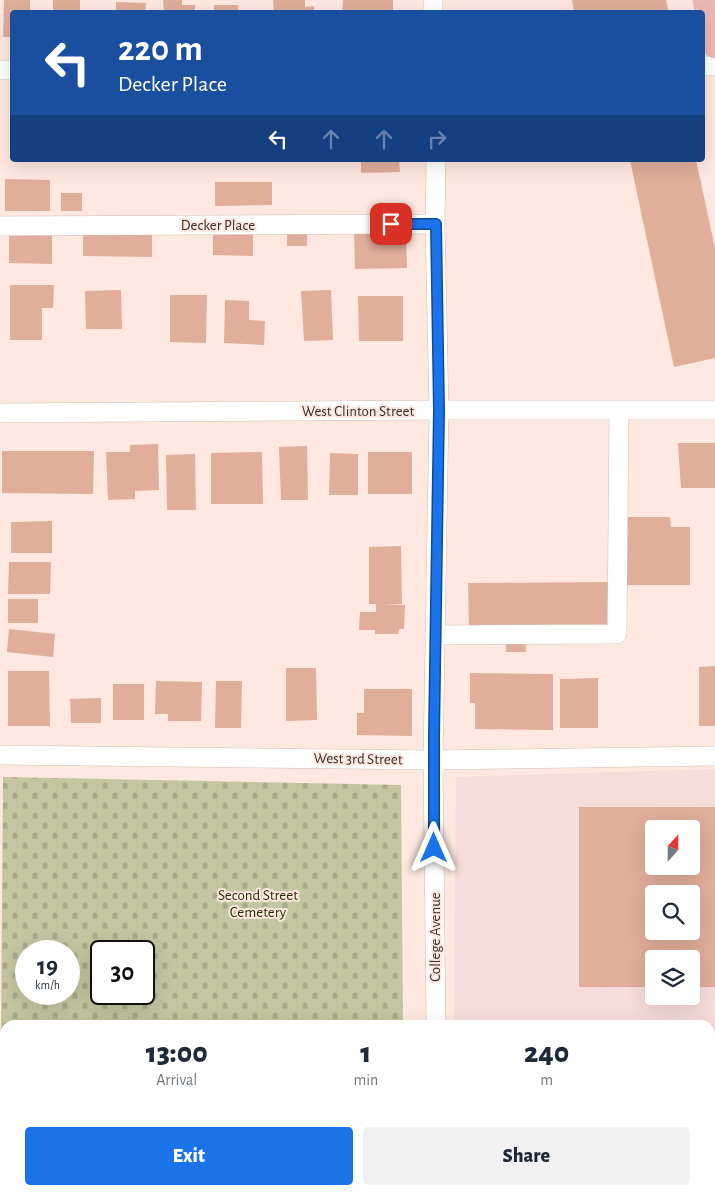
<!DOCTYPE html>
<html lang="en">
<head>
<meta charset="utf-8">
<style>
	:root { --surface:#fff; --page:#f2f2f3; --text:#1f2937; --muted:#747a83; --accent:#1a73e8 }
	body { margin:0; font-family:"Alegreya Sans",sans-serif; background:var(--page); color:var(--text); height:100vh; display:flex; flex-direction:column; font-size:19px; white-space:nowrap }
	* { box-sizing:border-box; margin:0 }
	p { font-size:16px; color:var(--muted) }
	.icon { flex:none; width:28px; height:28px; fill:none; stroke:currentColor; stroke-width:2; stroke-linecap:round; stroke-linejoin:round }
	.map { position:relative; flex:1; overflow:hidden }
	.sheet { position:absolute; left:0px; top:1020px; width:715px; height:175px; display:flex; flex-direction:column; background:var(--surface); border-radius:15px 15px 0 0; box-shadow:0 5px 20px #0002 }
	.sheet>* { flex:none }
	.guide { position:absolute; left:10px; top:10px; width:695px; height:152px; border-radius:5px; box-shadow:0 5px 20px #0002; background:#1a4fa0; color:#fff; overflow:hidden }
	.needle { width:32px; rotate:21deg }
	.buttons { position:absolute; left:645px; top:820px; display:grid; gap:10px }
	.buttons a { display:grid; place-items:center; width:55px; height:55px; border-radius:5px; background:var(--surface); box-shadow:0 5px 20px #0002; font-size:25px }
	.speed { position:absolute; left:15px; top:940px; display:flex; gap:10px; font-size:25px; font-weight:700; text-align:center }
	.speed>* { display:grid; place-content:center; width:65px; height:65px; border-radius:50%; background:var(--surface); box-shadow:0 5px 20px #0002; line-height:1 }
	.speed small { font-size:12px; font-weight:400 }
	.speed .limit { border:2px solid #111; border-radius:8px; background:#fff; color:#111 }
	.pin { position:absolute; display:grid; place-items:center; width:42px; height:42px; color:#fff; margin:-21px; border-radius:10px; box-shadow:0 2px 8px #0006 }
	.me { position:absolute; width:55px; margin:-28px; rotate:0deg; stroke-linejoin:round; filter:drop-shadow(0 0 4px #0008) }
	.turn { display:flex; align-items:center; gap:18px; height:105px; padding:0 25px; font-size:22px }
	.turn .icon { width:65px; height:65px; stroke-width:2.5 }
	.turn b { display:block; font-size:35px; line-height:42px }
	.lanes { display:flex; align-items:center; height:48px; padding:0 25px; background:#0003; justify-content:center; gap:25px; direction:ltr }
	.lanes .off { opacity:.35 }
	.eta { display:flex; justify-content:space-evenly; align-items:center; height:85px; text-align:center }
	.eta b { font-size:30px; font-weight:800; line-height:35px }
	.cta { display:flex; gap:10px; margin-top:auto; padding:10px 25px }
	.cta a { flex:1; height:58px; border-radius:5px; background:var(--accent); color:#fff; font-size:20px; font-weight:800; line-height:58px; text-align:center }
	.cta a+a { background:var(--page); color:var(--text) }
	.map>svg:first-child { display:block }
	.commercial { fill:#f7dcdb; fill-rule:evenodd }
	.cemetery { fill:url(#cemetery-stones); fill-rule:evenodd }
	.building { fill:#e0ae9a; fill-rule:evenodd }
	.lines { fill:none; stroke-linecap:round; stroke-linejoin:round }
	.minor-casing { stroke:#d2bdb5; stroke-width:20 }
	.major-casing { stroke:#d3d1d1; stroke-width:25 }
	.minor { stroke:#fff; stroke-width:19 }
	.major { stroke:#ebb7b2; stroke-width:24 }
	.route-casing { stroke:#114b97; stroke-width:12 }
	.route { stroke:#1a73e8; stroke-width:9 }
	.labels { text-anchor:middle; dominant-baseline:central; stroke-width:4; stroke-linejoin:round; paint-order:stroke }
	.street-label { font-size:15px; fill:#38302d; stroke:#fee8df }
	.park-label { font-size:15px; fill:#2e2e06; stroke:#fee8df }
</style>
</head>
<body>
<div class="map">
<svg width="715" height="1195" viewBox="0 0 715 1195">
	<defs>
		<pattern id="cemetery-stones" width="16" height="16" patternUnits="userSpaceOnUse" patternTransform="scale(1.25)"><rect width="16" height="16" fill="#c4c6a1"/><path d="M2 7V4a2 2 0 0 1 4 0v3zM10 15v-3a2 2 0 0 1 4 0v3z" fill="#a9aa8b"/></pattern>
	</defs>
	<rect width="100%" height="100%" fill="#fee8df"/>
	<path class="commercial" d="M715 769V1195H614V1190H710V1025H454L456 777ZM654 829H691V866H654ZM654 894H691V931H654ZM654 959H691V996H654Z"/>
	<path class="cemetery" d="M3 777 401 785 403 1025H5V1169H0ZM26 951H69V994H26ZM101 951H144V994H101Z"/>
	<g class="building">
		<polygon points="4,0 30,0 30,12 12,12 12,37 3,37"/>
		<rect x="53" y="0" width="27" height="12"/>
		<polygon points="163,0 182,0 182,5 195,5 195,12 164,12"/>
		<polygon points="273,0 305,0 305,7 314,6 314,12 274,12"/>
		<polygon points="343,0 393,0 393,12 342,12"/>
		<polygon points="572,0 666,0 668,10 653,12 574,12"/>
		<polygon points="116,2 146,3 145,12 116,12"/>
		<rect x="214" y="5" width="24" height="7"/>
		<polygon points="361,160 399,160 400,172 361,173"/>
		<polygon points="630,160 696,160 715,248 715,358 674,367"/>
		<polygon points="5,179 50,180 50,211 5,211"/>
		<polygon points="215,182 272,182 272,205 215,206"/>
		<rect x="61" y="193" width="21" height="18"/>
		<polygon points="9,227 52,228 52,264 9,263"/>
		<polygon points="406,227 407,268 355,269 354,228"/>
		<rect x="287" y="228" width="20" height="18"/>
		<polygon points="83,231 152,232 152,257 83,256"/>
		<polygon points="213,231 253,232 253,256 213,255"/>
		<polygon points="10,285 54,285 53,308 42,308 42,340 10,340"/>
		<polygon points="121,290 122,329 86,329 85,291"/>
		<polygon points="331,290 333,340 304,341 301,291"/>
		<polygon points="170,295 207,295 206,343 170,342"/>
		<polygon points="358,296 403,296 403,341 359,341"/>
		<polygon points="225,300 249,301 249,320 265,321 264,345 224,343"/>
		<polygon points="678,443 715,443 715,488 681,488"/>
		<polygon points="158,444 159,490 135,491 135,499 108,500 106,452 130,452 130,445"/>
		<polygon points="307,446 308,500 281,500 279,447"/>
		<polygon points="2,451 94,451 93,494 2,493"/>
		<polygon points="262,452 263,504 211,504 211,453"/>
		<rect x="368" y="452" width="44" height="42"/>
		<polygon points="330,453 358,454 358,495 329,495"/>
		<polygon points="195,454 196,510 167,510 166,455"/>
		<polygon points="624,517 670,517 671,527 690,527 690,585 624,585"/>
		<polygon points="52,521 52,553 11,553 11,522"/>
		<polygon points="401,546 402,604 384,604 405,605 404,629 399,629 398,634 375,634 375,630 359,630 360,612 376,612 376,604 369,604 369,547"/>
		<polygon points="9,562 51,562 50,594 8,594"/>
		<polygon points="613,582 613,629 469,631 468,583"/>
		<rect x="8" y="599" width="30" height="24"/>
		<polygon points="9,629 55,634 53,657 7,652"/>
		<polygon points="506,637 525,637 526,652 506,652"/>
		<polygon points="715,666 715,726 699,726 699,667"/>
		<polygon points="286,668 316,668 317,720 286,721"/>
		<polygon points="8,671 49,671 50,726 8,726"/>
		<polygon points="470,673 553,674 553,730 475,729 475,703 470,703"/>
		<polygon points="598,678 598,728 560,728 560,679"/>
		<polygon points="156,681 202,682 201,721 168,721 168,714 155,714"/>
		<polygon points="216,681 242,681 241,728 215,728"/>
		<rect x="113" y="684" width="31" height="36"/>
		<polygon points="364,689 412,689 412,736 357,735 357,713 364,713"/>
		<polygon points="101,698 101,723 71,723 70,699"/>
		<path d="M579 807H715V987H691V959H654V987H579ZM654 829H691V866H654ZM654 894H691V931H654Z"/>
	</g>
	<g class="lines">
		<defs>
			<g id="minor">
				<polyline points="433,0 433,12"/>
				<polyline points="702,66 715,66"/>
				<polyline points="0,70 12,70"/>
				<polyline points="0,226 435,224"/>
				<polyline points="0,413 439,410 715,410"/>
				<polyline points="435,635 617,634 619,410"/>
				<polyline points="0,755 433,760 715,756"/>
				<polyline points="436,1025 433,760 439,410 435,224 436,160"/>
				<polyline points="710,1189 715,1189"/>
				<polyline points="0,1194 437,1195 674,1190"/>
			</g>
			<polyline id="major" points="705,0 715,46"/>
		</defs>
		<use href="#minor" class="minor-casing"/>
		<use href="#major" class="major-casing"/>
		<use href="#minor" class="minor"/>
		<use href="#major" class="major"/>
	</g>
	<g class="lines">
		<defs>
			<polyline id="route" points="391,224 436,224 439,410 434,735 434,848"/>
		</defs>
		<use href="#route" class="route-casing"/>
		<use href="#route" class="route"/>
	</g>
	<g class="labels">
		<g class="street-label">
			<text x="218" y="225">Decker Place</text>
			<text x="358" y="411">West Clinton Street</text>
			<text transform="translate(358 759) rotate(1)">West 3rd Street</text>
			<text transform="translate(435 937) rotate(-90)">College Avenue</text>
		</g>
		<g class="park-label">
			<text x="258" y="895">Second Street<tspan x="258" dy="17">Cemetery</tspan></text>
		</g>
	</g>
</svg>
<div class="buttons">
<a><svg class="needle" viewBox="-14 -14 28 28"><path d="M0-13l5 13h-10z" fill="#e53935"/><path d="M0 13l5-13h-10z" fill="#747a83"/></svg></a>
<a><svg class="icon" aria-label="search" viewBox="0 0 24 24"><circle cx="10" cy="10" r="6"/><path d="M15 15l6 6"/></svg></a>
<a><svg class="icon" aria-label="layers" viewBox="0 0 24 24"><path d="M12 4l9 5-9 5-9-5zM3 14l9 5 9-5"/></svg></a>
</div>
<div class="speed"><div>19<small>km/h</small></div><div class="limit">30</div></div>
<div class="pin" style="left:391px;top:224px;background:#d93025"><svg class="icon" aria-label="arrive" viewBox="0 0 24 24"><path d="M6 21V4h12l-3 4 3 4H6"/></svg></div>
<svg class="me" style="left:434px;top:848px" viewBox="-20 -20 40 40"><path d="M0-17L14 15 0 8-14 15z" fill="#1a73e8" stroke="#fff" stroke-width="4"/></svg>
<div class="guide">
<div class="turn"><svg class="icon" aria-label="left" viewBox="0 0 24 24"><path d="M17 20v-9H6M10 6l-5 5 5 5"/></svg><div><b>220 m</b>Decker Place</div></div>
<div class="lanes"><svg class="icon" aria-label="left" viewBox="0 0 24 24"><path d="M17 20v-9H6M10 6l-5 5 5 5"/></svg><svg class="icon off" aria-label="ahead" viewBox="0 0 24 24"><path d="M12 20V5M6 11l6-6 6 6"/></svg><svg class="icon off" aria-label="ahead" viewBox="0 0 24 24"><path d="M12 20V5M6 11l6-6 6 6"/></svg><svg class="icon off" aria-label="right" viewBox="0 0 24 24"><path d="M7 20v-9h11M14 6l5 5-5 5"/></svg></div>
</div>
<section class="sheet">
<div class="eta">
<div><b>13:00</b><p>Arrival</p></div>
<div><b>1</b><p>min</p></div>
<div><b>240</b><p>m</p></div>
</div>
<div class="cta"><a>Exit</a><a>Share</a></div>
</section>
</div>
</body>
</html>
